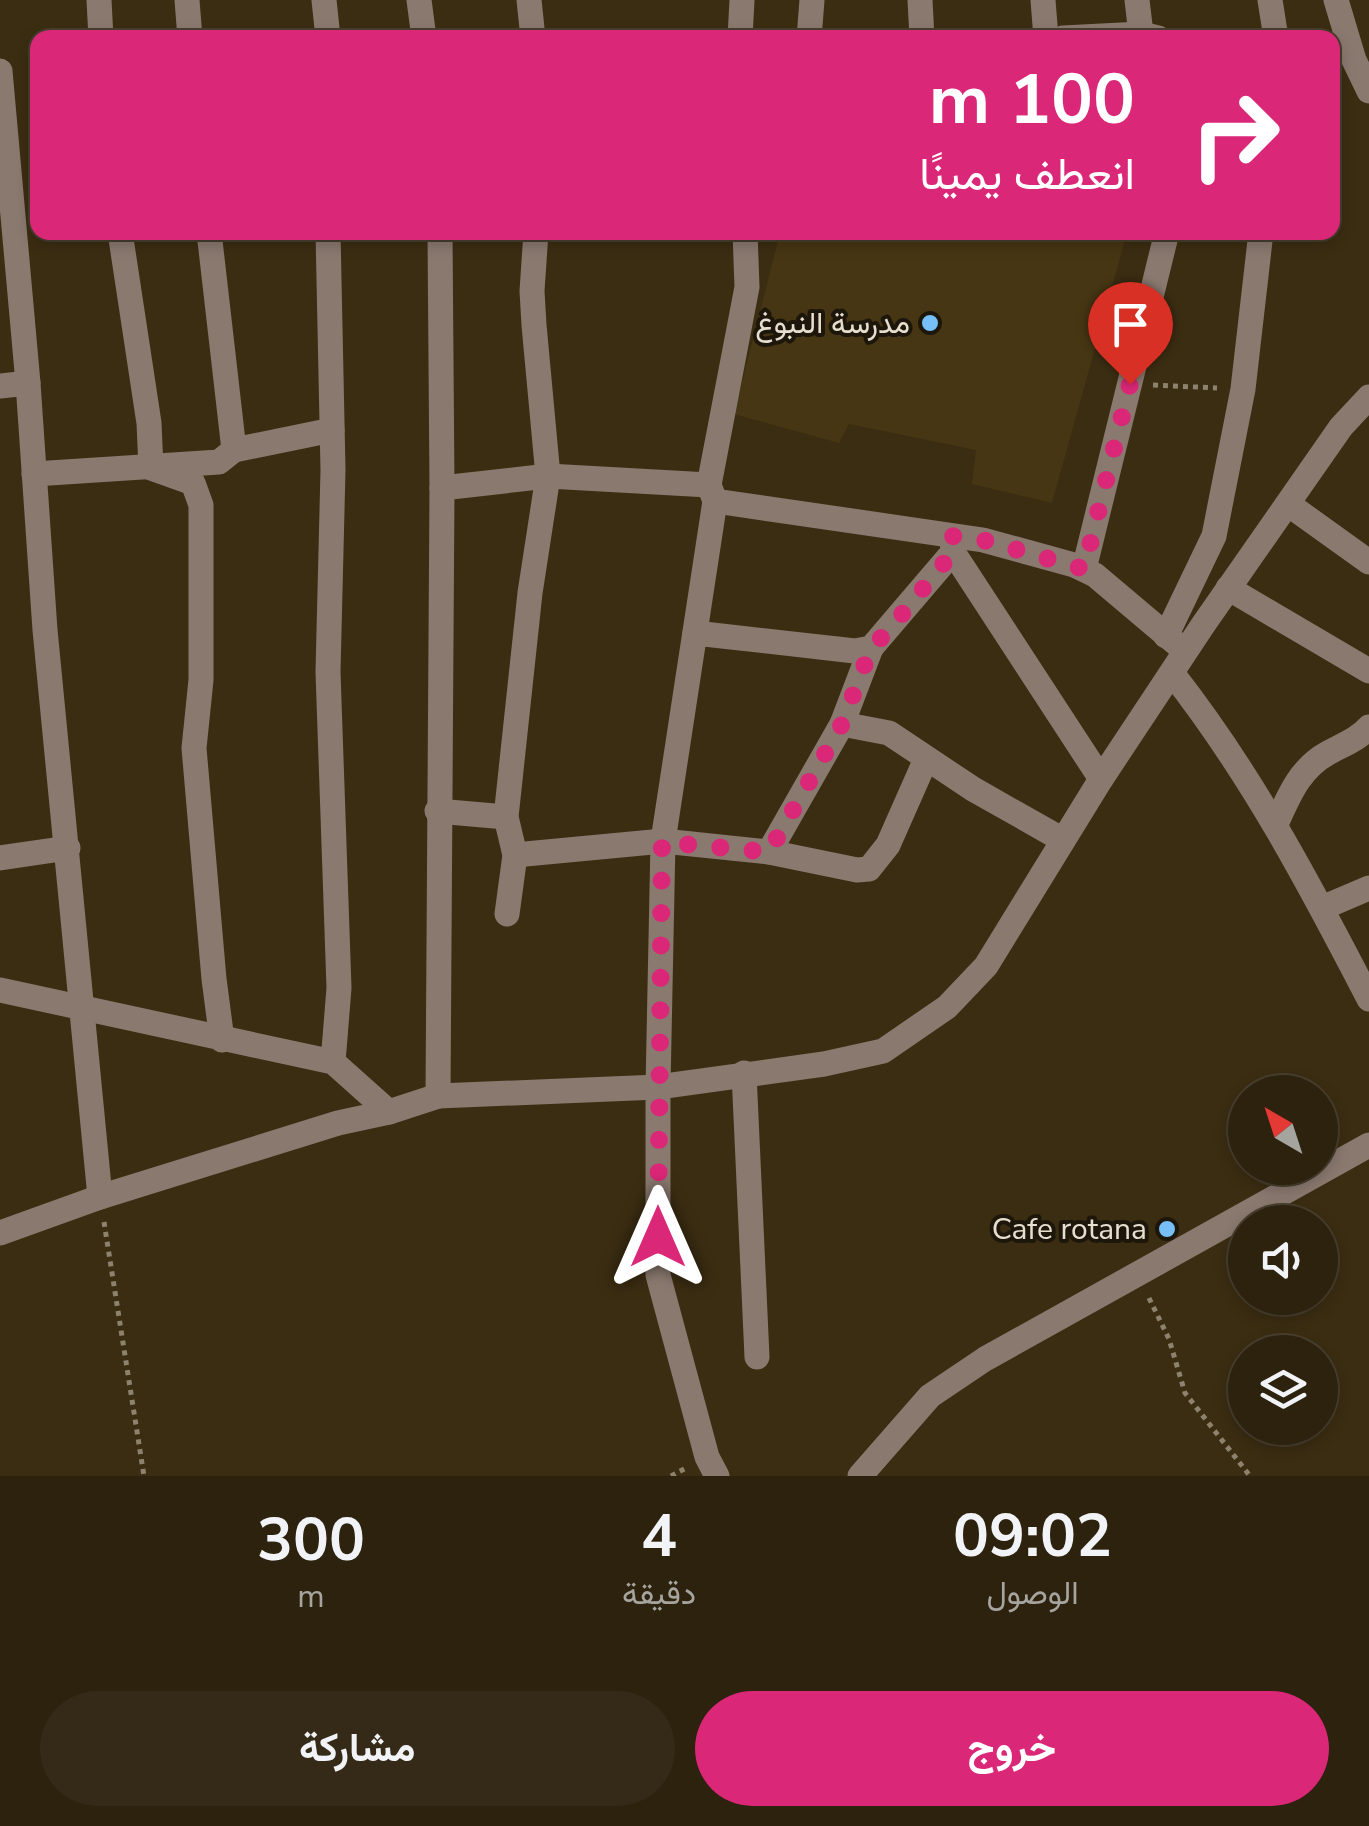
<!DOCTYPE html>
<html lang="ar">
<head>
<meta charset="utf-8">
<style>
	:root { --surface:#2c220e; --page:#342a17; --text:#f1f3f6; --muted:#a6a49e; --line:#483f2e; --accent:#db2777 }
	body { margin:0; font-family:"Nunito Sans",Vazirmatn,sans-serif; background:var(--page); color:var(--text); direction:rtl; height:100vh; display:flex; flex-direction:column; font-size:38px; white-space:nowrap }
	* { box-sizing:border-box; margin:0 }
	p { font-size:32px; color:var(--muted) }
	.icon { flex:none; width:55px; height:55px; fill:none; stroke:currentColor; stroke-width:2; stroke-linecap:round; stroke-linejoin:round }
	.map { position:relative; height:1476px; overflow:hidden; direction:ltr }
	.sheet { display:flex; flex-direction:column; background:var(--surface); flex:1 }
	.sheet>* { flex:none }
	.hud { position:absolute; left:30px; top:30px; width:1310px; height:210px; border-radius:20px; box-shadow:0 5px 15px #0003,0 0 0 2px var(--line); direction:rtl; background:#db2777; color:#fff; overflow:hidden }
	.needle { width:65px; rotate:321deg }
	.fabs { position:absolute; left:1228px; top:1075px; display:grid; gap:20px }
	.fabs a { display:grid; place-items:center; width:110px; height:110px; border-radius:50%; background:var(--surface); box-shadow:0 5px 15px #0003,0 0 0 2px var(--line); font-size:50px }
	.pin { position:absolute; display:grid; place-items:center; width:85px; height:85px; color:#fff; margin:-102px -42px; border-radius:50% 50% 50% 0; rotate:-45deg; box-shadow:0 0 10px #0007 }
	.pin .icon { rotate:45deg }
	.me { position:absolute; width:110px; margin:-55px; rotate:0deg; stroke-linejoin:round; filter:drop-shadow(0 0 8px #0008) }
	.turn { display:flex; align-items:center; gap:35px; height:210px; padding:0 40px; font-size:45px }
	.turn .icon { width:130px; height:130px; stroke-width:2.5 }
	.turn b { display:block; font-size:70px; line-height:85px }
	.eta { display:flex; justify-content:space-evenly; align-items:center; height:170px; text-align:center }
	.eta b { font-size:60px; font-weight:700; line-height:70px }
	.cta { display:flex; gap:20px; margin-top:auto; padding:20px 40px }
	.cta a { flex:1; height:115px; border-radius:60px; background:var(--accent); color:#fff; font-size:40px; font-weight:700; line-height:115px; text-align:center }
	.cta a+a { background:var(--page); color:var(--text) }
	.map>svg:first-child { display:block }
	.built { fill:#473613 }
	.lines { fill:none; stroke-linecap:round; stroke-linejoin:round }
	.path { stroke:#8d826d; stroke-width:5; stroke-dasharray:5 5; stroke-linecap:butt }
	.minor { stroke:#8a796f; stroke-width:25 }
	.route { stroke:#db2777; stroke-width:18; stroke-dasharray:0 32.4 }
	.poi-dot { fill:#77bff7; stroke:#1d170b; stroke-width:4 }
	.labels { text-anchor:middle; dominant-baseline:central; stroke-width:8; stroke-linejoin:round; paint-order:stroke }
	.poi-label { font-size:30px; fill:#e6dece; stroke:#1d170b; text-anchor:end }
</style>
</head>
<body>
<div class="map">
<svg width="1369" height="1476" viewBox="0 0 1369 1476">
	<rect width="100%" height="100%" fill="#3b2d12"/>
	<polygon class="built" points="780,233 1127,233 1052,503 972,484 976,450 849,424 839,443 734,414"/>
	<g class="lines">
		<g class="path">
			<polyline points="1153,385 1217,388"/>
			<polyline points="104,1222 144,1476"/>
			<polyline points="1149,1298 1169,1339 1185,1393 1250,1476"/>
			<polyline points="671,1476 686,1468"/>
		</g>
		<g class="minor">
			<polyline points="99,0 101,38"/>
			<polyline points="187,0 190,38"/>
			<polyline points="324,0 328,38"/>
			<polyline points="419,0 424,38"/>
			<polyline points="529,0 533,38"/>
			<polyline points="920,0 922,38"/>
			<polyline points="1043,0 1046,38"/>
			<polyline points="1137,0 1141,34"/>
			<polyline points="1270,0 1276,38"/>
			<polyline points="1336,0 1354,60 1369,91"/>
			<polyline points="740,38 742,0"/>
			<polyline points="809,38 812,0"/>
			<polyline points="1063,38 1141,34 1158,38"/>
			<polyline points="0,71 28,383 45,630 100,1197"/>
			<polyline points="120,232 149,423 151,468 193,483 201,505 201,680 194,748 214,979 222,1040"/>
			<polyline points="328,232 333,470 328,672 339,988 333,1062"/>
			<polyline points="0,386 28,383"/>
			<polyline points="234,450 332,430"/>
			<polyline points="34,474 219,462 234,450 209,232"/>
			<polyline points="442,488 548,476 709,485"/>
			<polyline points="715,501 983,540 1074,565 1095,575 1185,651"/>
			<polyline points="1288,504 1369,562"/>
			<polyline points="952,538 953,552 1101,779"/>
			<polyline points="1084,569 1167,232"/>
			<polyline points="1228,588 1369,671"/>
			<polyline points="695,633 855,651 871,648 953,552"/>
			<polyline points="1166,636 1214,536 1243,389 1261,232"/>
			<path d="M1172 673C1252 775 1310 885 1369 999"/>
			<polyline points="842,724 889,733 973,789 1063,840"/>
			<polyline points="437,811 506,817"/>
			<path d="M1276 824C1289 796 1299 769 1328 753 1344 744 1357 740 1369 727"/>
			<polyline points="769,852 842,724 871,648"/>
			<polyline points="515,855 663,841 769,852 857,870 869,869 888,845 926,759"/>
			<polyline points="0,858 68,848"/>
			<polyline points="1322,908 1369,888"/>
			<polyline points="507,914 515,855 506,817 530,593 548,476 534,325 532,291 536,232"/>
			<polyline points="0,990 333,1062 389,1112"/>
			<polyline points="744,1073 757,1357"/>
			<polyline points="438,1096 442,488 440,232"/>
			<polyline points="0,1233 100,1197 338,1123 389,1112 438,1096 658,1087 824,1064 883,1051 947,1007 986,966 1101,779 1203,625 1341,427 1369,397"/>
			<polyline points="717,1476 707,1457 658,1275 658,1087 663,841 715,501 709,485 747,287 745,232"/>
			<polyline points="860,1476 930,1396 985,1359 1369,1145"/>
		</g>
	</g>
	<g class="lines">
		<polyline class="route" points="658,1237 662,842 769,852 842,724 871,648 889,630 953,552 952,536 983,540 1084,569 1130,384"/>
	</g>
	<g class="poi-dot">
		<circle cx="930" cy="323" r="10"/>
		<circle cx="1167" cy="1229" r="10"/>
	</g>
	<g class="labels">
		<g class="poi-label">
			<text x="910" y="323">مدرسة النبوغ</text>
			<text x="1147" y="1229">Cafe rotana</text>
		</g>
	</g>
</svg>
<div class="fabs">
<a><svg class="needle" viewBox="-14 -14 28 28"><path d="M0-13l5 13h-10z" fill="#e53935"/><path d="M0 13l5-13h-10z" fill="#a6a49e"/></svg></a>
<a><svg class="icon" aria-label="sound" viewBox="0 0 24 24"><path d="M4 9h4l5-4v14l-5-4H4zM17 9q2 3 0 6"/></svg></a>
<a><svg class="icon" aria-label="layers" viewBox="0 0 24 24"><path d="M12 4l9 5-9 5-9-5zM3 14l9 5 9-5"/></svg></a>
</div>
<div class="pin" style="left:1130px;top:384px;background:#d93025"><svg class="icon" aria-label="arrive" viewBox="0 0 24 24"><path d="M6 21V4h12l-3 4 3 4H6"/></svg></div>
<svg class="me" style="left:658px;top:1237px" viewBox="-20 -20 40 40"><path d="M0-17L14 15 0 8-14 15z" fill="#db2777" stroke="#fff" stroke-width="4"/></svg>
<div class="hud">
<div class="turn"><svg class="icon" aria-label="right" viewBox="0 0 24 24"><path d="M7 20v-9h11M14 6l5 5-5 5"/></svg><div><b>100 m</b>انعطف يمينًا</div></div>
</div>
</div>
<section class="sheet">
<div class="eta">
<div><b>09:02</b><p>الوصول</p></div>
<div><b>4</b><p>دقيقة</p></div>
<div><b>300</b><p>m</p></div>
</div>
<div class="cta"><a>خروج</a><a>مشاركة</a></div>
</section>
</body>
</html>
